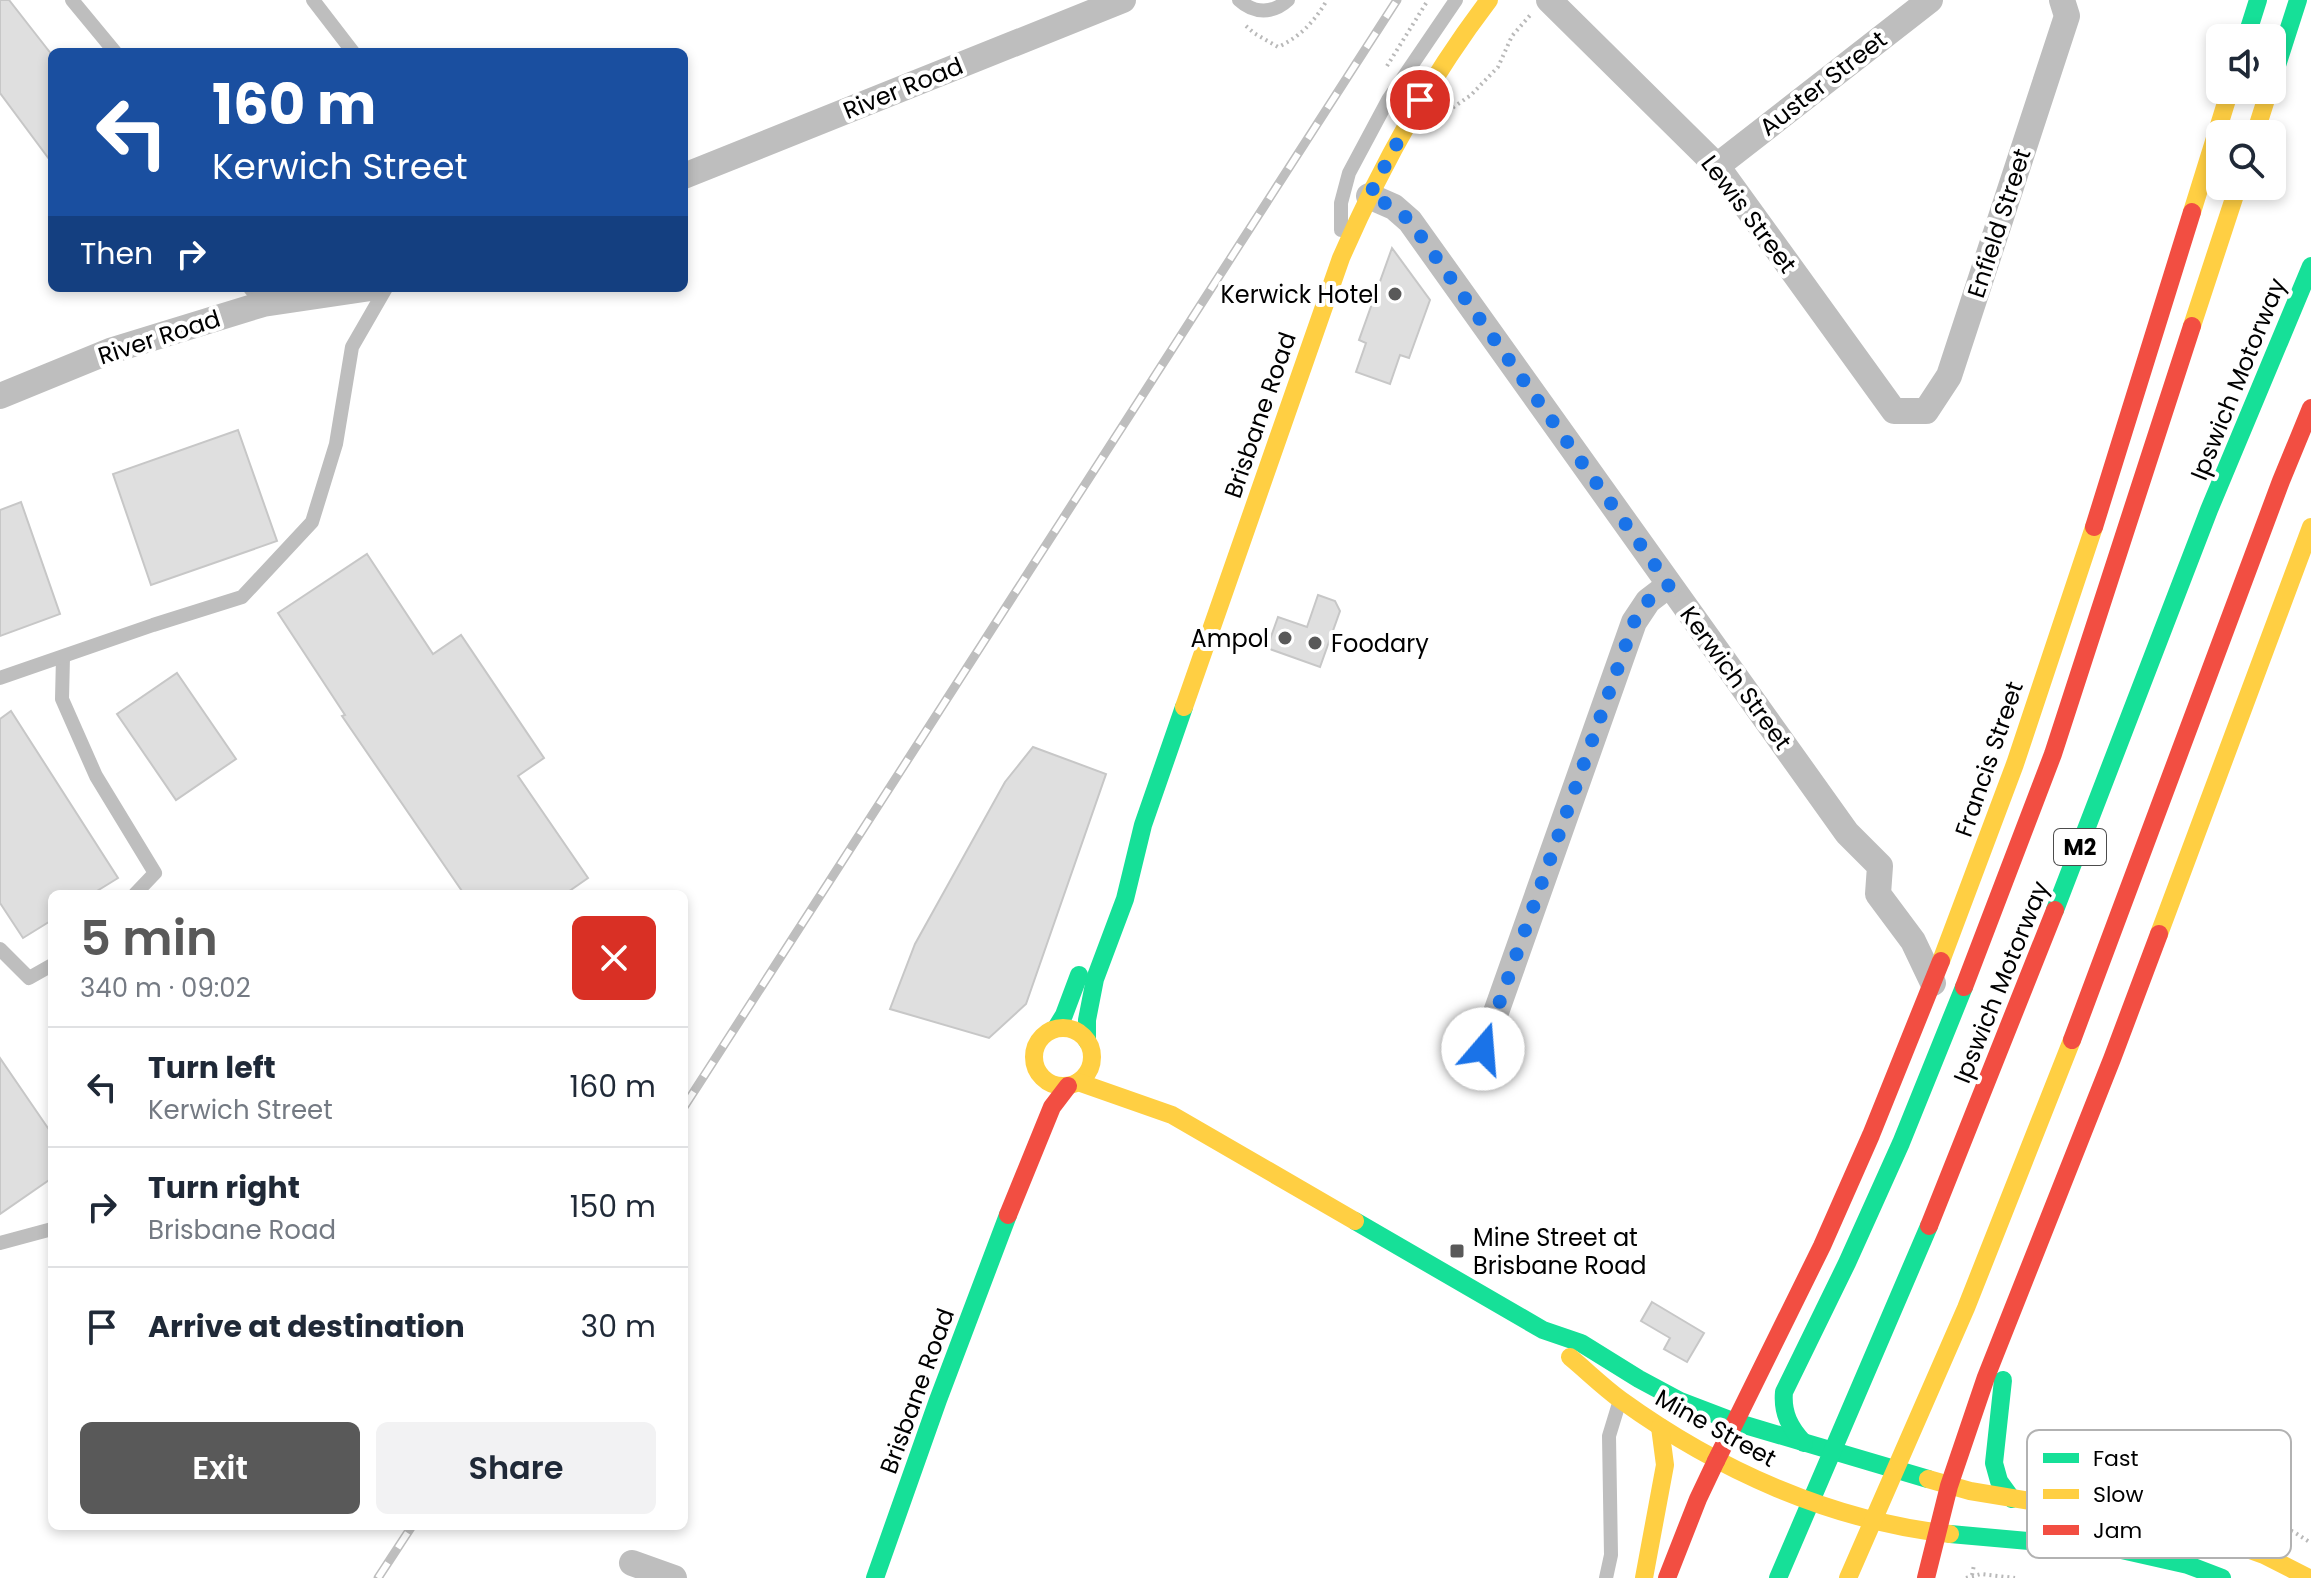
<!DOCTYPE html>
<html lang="en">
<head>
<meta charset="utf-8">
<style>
	:root { --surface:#fff; --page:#f2f2f3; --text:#1f2937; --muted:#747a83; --line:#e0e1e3; --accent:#595959 }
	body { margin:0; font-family:Poppins,sans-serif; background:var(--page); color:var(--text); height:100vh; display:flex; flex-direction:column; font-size:30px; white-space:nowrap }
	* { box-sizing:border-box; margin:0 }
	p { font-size:26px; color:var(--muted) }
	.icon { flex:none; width:44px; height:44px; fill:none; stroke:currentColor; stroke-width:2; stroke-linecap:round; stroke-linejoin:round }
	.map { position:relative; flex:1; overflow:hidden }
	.drawer { position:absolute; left:48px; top:890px; width:640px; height:640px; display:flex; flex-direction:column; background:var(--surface); border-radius:12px; box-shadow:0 4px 12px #0003 }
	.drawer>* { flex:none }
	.hud { position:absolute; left:48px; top:48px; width:640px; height:244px; border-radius:12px; box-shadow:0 4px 12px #0003; background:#1a4fa0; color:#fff; overflow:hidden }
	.controls { position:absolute; left:2206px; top:24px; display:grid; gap:16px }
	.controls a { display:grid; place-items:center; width:80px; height:80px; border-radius:12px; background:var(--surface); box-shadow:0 4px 12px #0003; font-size:40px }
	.pin { position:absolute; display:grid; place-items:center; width:68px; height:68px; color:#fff; margin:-34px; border:4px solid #fff; border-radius:50%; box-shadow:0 2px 8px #0007 }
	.me { position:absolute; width:88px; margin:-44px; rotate:18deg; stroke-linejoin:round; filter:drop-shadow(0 0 6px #0008) }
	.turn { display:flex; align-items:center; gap:28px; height:168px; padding:0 32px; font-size:36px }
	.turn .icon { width:104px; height:104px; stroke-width:2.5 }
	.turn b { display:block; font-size:56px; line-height:68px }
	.then { display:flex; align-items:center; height:76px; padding:0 32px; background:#0003; gap:16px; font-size:30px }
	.round { display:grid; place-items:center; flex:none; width:84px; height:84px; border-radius:12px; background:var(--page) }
	.summary { display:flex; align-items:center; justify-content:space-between; height:136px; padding:0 32px }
	h1 { font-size:48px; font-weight:600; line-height:60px; color:var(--accent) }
	.primary-button { display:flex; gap:16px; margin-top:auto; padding:16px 32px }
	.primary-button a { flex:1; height:92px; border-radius:12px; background:var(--accent); color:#fff; font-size:32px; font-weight:600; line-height:92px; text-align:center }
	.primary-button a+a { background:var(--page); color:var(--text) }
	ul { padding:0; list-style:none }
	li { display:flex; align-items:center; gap:24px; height:120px; padding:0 32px; border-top:2px solid var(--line) }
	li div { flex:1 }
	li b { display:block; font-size:30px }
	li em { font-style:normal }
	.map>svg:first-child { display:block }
	.building { fill:#dfdfdf; stroke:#c7c7c7; stroke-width:2 }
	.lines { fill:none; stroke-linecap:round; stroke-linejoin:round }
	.path { stroke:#b9b9b9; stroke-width:4; stroke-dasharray:2 4; stroke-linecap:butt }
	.lane { stroke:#bebebe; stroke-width:14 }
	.street { stroke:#bebebe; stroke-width:26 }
	.fast { stroke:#16e098; stroke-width:18 }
	.slow { stroke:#ffcf43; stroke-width:18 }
	.jam { stroke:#f24e42; stroke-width:18 }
	.rail-casing { stroke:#bebebe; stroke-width:9 }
	.rail { stroke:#fff; stroke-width:6; stroke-dasharray:18; stroke-linecap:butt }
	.route { stroke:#1a73e8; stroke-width:14; stroke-dasharray:0 25.2 }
	.poi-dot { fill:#595959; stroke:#fff; stroke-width:3 }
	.labels { text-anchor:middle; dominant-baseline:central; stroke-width:8; stroke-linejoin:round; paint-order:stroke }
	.shield { fill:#fff; stroke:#4c4c4c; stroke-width:2 }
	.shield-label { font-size:22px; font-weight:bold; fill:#000 }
	.street-label { font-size:24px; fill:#000; stroke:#fff }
	.poi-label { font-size:24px; fill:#000; stroke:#fff; text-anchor:end }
	.key { fill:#fff; stroke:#b2b2b2; stroke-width:2 }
	.key-label { font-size:22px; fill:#000 }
</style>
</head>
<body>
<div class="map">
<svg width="2311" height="1578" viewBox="0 0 2311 1578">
	<rect width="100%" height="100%" fill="#fff"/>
	<g class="building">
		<polygon points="0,0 9,0 52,55 52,163 0,93"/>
		<polygon points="1392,248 1430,300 1409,358 1400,355 1390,384 1356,372 1366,343 1359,340"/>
		<polygon points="238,430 277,541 151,585 113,474"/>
		<polygon points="21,502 60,614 0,636 0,510"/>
		<polygon points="367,554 433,654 461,635 544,758 518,776 588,878 565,894 464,894 342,716 345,715 278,613"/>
		<polygon points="1318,595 1335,601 1340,611 1320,667 1267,648 1278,617 1307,627"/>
		<polygon points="177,673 236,759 176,800 117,714"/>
		<polygon points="11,711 118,878 92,894 52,894 52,920 23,938 0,903 0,719"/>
		<polygon points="1033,747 1106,774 1026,1004 989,1038 890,1009 915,944 1005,782"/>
		<polygon points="0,1058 52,1134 52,1178 0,1214"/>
		<polygon points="1652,1302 1704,1333 1687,1362 1664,1349 1670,1338 1641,1321"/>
	</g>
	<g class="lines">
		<g class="path">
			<path d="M1246 26 1254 33 1278 47C1300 37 1315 21 1327 0"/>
			<polyline points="1387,66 1428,0"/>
			<polyline points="1448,111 1471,95 1498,67 1512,36 1532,13"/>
			<polyline points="2028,1462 2048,1473"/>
			<polyline points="2183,1497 2232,1505 2294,1532 2311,1543"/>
			<polyline points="1972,1575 1974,1565"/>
			<polyline points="1966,1578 1981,1574 2015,1578"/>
		</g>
		<g class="lane">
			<polyline points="72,0 115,52"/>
			<polyline points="313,0 353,52"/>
			<path d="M1239 0C1254 14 1273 14 1288 0"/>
			<polyline points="1341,230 1341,203 1349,173 1388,100 1456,0"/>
			<polyline points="250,288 263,304"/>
			<polyline points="63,657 62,699 96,776 155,873 135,894"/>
			<polyline points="0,678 153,625 242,597 312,522 336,444 352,347 386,288"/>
			<polyline points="0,949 29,978 52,965"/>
			<polyline points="0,1243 52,1229"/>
			<polyline points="1606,1578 1611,1555 1609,1436 1620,1400"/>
		</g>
		<g class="street">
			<polyline points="1549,0 1717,166 1894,411 1926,411 1949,376 2067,16 2062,0"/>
			<polyline points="1717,166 1930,0"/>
			<polyline points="684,176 1123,0"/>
			<polyline points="1369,196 1394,207 1410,221 1847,833 1880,866 1878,894 1913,941 1933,983"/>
			<polyline points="0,396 110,351 263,304 371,288"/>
			<polyline points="1483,1049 1634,622 1648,601 1669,585"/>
			<polyline points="632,1563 674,1578"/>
		</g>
		<g class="fast">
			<polyline points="2246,38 2258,0"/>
			<polyline points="2272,81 2298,0"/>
			<polyline points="2055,910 2209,510 2311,266"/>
			<polyline points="1056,1028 1064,1015 1079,975"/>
			<polyline points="1087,1041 1087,1020 1095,979 1125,899 1143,825 1184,707"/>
			<polyline points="1355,1221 1543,1330 1581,1343 1639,1379 1680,1401 1735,1422 1928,1479"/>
			<polyline points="2003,1380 1994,1463 1999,1481 2012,1499"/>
			<path d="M1804 1443C1790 1428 1782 1413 1784 1392L1847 1263 1901 1143 1964 987"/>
			<polyline points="1950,1534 2117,1549 2188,1565 2222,1578"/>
			<polyline points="875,1578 938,1400 1008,1215"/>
			<polyline points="1778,1578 1929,1226"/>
		</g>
		<g class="slow">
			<polyline points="2255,134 2269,90"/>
			<polyline points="2192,212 2230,90"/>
			<polyline points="2192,326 2238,186"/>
			<path d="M1184 707 1341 258C1381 166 1428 80 1489 0"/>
			<polyline points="2159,934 2311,527"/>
			<polyline points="1941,961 2015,764 2094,527"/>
			<circle cx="1063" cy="1057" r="29"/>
			<polyline points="1078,1082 1172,1115 1355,1221"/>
			<path d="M1570 1357C1587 1371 1603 1387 1621 1400 1718 1470 1831 1521 1950 1534"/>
			<polyline points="1928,1479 1970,1491 2156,1522 2200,1532 2264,1555 2309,1578"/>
			<polyline points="1644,1578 1665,1465 1660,1427"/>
			<polyline points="1848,1578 1966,1308 2072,1040"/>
		</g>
		<g class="jam">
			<polyline points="2094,527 2192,212"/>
			<polyline points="1964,987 2053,754 2192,326"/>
			<polyline points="2072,1040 2281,481 2311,408"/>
			<polyline points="1008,1215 1052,1107 1068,1086"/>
			<polyline points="1929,1226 2055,910"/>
			<polyline points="1716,1461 1822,1246 1871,1135 1941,961"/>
			<polyline points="1667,1578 1698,1499 1716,1461"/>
			<polyline points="1926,1578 1949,1486 1986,1377 2112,1059 2159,934"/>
		</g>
		<defs>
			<g id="rail">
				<polyline points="684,1107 1397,0"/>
				<polyline points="378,1578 412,1526"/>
			</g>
		</defs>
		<use href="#rail" class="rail-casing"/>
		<use href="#rail" class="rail"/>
	</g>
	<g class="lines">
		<polyline class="route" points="1420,100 1369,196 1394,207 1410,221 1669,585 1648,601 1634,622 1483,1049"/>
	</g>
	<g class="poi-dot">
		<circle cx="1395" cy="294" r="8"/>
		<circle cx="1285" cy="638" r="8"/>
		<circle cx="1315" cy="643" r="8"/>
		<rect x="1449" y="1243" width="16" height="16" rx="4"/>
	</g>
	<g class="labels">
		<rect class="shield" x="2054" y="829" width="52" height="36" rx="6"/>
		<g class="shield-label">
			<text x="2080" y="847">M2</text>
		</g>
		<g class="street-label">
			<text transform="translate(1823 83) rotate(-38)">Auster Street</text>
			<text transform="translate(903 88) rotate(-22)">River Road</text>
			<text transform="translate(1749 214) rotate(53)">Lewis Street</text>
			<text transform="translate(1999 223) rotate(-72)">Enfield Street</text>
			<text transform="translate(159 337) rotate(-18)">River Road</text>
			<text transform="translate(2238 379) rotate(-68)">Ipswich Motorway</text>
			<text transform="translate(1260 415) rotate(-71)">Brisbane Road</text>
			<text transform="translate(1736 678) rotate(54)">Kerwich Street</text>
			<text transform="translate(1989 759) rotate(-71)">Francis Street</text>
			<text transform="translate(2001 982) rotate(-68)">Ipswich Motorway</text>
			<text transform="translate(917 1391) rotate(-70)">Brisbane Road</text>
			<text transform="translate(1716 1428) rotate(29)">Mine Street</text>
		</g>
		<g class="poi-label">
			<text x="1379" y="294">Kerwick Hotel</text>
			<text x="1269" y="638">Ampol</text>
			<text x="1331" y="643" text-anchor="start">Foodary</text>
			<text x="1473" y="1237" text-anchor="start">Mine Street at<tspan x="1473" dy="28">Brisbane Road</tspan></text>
		</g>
	</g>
	<rect x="2027" y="1430" width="264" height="128" rx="12" class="key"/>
	<rect x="2043" y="1453" width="36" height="10" fill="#16e098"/>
	<rect x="2043" y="1489" width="36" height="10" fill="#ffcf43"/>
	<rect x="2043" y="1525" width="36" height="10" fill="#f24e42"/>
	<g class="key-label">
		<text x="2093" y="1466">Fast</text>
		<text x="2093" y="1502">Slow</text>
		<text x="2093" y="1538">Jam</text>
	</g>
</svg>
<div class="controls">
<a><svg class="icon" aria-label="sound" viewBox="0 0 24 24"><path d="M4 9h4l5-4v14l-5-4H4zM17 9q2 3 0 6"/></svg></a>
<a><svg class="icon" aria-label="search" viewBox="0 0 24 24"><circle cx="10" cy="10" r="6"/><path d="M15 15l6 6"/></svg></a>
</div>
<div class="pin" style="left:1420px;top:100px;background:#d93025"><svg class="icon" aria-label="arrive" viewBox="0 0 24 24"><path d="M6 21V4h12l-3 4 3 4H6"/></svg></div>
<svg class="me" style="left:1483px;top:1049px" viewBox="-20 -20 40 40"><circle r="19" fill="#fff"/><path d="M0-13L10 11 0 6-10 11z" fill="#1a73e8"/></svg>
<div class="hud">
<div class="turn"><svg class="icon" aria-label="left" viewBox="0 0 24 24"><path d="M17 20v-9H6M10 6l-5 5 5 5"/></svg><div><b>160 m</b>Kerwich Street</div></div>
<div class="then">Then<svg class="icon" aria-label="right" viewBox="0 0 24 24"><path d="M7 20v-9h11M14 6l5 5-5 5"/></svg></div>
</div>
<section class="drawer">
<div class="summary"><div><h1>5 min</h1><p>340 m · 09:02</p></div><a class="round" style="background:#d93025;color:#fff"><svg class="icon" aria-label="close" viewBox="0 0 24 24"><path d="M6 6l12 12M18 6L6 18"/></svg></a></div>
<ul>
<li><svg class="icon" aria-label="left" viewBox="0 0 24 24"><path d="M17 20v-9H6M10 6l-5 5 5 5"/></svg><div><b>Turn left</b><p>Kerwich Street</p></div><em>160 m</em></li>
<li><svg class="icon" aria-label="right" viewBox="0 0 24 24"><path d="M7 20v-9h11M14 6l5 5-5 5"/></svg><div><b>Turn right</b><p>Brisbane Road</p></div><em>150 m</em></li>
<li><svg class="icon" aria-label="arrive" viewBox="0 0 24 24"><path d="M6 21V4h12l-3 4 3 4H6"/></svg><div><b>Arrive at destination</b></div><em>30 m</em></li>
</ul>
<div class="primary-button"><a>Exit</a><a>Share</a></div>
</section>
</div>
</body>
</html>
